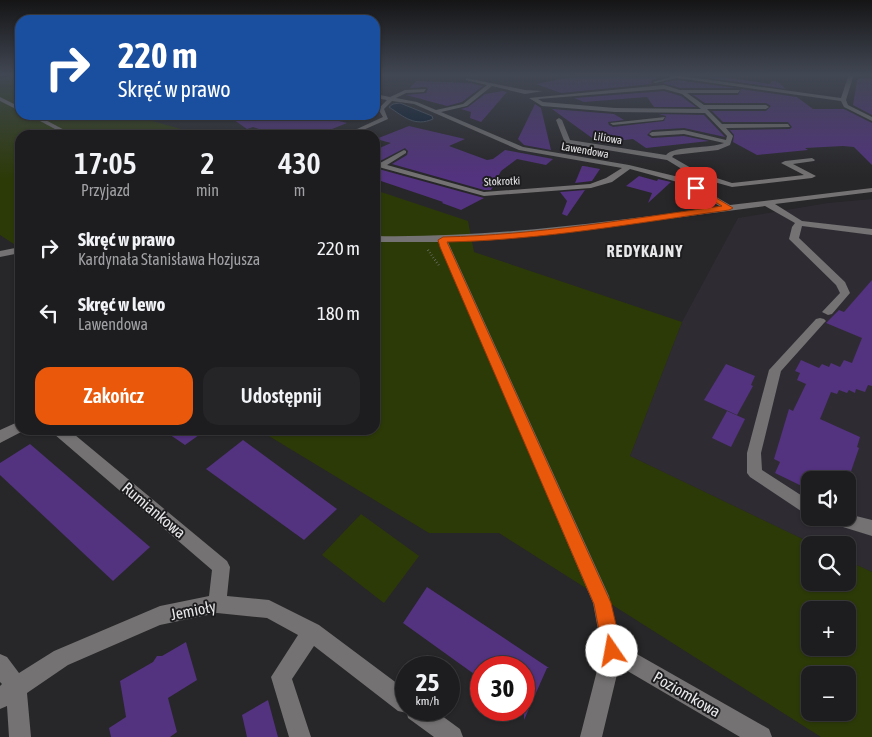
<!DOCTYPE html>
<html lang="pl">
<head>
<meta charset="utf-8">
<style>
	:root { --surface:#1d1c1e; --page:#252527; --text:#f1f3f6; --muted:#a0a1a4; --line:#3b3a3c; --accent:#ea580c }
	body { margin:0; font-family:"Asap Condensed",sans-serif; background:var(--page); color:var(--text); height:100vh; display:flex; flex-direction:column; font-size:19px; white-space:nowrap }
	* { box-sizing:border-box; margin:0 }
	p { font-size:16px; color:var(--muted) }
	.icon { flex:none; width:28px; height:28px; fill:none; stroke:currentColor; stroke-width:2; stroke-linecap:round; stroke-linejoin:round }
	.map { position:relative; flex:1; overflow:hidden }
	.sheet { position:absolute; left:15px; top:130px; width:365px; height:305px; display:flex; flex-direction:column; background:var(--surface); border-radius:15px; box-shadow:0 1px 4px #0004,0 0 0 1px var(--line) }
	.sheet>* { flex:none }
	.hud { position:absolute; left:15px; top:15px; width:365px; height:105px; border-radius:15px; box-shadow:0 1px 4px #0004,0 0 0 1px var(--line); background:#1a4fa0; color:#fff; overflow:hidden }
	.controls { position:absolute; left:801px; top:471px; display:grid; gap:10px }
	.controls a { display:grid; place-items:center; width:55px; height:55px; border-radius:10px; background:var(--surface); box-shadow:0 1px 4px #0004,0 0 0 1px var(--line); font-size:25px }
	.speed { position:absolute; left:395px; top:656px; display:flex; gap:10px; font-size:25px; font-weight:700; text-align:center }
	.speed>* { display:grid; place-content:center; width:65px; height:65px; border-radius:50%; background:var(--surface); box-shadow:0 1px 4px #0004,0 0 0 1px var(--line); line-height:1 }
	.speed small { font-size:12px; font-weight:400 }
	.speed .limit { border:8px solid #d22; background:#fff; color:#111 }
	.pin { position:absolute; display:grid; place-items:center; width:42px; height:42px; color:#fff; margin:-21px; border-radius:10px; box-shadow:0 2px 8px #0006 }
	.me { position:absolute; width:55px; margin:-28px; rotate:348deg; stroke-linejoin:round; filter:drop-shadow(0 0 4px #0008) }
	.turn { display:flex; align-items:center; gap:18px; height:105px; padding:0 20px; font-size:22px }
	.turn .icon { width:65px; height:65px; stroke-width:2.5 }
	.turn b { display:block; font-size:35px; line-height:42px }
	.eta { display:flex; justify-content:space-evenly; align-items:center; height:85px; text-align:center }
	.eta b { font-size:30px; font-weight:600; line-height:35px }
	.action { display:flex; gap:10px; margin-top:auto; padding:10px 20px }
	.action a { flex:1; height:58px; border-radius:15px; background:var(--accent); color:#fff; font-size:20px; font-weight:600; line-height:58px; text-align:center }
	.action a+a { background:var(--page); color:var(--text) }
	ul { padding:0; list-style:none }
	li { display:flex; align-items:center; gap:15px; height:65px; padding:0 20px }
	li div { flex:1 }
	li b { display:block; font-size:19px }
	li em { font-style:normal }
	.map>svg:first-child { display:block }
	.built { fill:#2f2b33; fill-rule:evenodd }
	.green { fill:#2c3a08; fill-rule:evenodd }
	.water { fill:#03162b; stroke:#485564 }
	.building { fill:#53327f }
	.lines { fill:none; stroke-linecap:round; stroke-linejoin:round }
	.path-far2 { stroke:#807f81; stroke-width:1; stroke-dasharray:0.5 2; stroke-linecap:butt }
	.path-far1 { stroke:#807f81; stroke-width:2.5; stroke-dasharray:0.5 2.5; stroke-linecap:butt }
	.path { stroke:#807f81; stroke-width:5; stroke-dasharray:2 5.5; stroke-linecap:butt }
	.minor { fill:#747272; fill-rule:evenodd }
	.route { fill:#ea580c; stroke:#983908 }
	.labels { text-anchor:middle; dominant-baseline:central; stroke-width:4; stroke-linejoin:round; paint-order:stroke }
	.far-street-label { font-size:11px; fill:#e8e7e9; stroke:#1d1c1f }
	.far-district-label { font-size:16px; font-weight:bold; letter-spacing:1px; fill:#e8e7e9; stroke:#1d1c1f }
	.near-street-label { font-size:16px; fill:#e8e7e9; stroke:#1d1c1f }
</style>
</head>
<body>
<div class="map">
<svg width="872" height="737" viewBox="0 0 872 737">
	<rect width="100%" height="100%" fill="#272628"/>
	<path class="built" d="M872 199V572L848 561V545H815L630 456 682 322 738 218 828 203ZM810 480H848V518H810Z"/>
	<g class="green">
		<polygon points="0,74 20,74 20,115 130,115 203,135 20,135 20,248 0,235"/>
		<path d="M375 190 468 221 474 252 682 322 630 456 815 545H810V582H848V561L872 572V737H821L499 533H429L259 430H375ZM810 610H848V648H810ZM810 675H848V712H810Z"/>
		<polygon points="361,514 419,556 384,603 322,555"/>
	</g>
	<path class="water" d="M400 103 432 116 433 119C415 127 404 117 389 107L393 104Z"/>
	<g class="building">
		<polygon points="585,74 654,74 667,76 652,80 651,83 653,84 561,93 536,84"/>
		<polygon points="702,74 770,84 772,81 778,82 786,89 688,75"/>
		<polygon points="862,77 872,79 872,115 853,105 857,80"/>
		<polygon points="677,80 736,88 680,88 662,83"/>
		<polygon points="416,81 470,83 483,86 462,102 447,106 406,95 426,93 428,89 426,87 410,88"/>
		<polygon points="741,89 797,97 813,109 844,109 872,123 872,165 854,147 843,146 805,148 808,150 757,155 733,142 734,135 730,130 790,129 792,127 788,122 723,122 712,111 766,111 771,106 766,103 705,103 693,95 738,95"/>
		<polygon points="503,91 507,92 481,122 470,118 471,112 461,109 468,107 485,94"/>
		<polygon points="664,91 681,96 696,107 654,107 647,97 584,102 574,98"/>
		<polygon points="535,104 541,108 551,150 524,145 518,139"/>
		<polygon points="552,109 614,114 624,120 608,122 609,125 613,127 664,121 666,116 659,114 704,115 725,137 684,128 652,130 647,135 652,138 684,136 709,141 646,148 633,139 599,143"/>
		<polygon points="227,115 234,119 255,119 260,115 353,115 339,121 347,123 317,135 276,135 253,127 247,129"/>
		<polygon points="409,126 465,139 449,146 487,160 493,159 505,150 553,159 546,165 517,159 501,171 491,190 484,190 392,164 407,155 408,151 405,148 380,161 375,160 375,150 391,143 376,139"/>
		<polygon points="582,166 584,166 600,169 592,181 575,183"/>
		<polygon points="375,168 484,198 461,210 442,203 443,202 375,179"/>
		<polygon points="639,176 657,181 658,179 671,182 648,203 652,193 626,186"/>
		<polygon points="585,190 567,216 562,214 567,201 560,192"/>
		<polygon points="872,280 872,386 868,385 865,392 856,389 855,393 849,390 847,393 839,390 837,394 831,392 820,419 860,437 857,447 859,448 848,480 810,480 810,490 775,473 780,462 774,459 789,409 793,411 806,384 797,380 800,373 795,371 801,360 819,368 822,364 829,367 831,363 840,367 844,360 852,363 862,338 826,323 839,310 844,312"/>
		<polygon points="726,364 755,376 751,385 753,386 737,415 704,400"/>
		<polygon points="727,411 745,419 731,447 712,438"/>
		<polygon points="163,430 206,430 185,445"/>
		<polygon points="243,440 337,509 304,540 206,469"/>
		<polygon points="30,444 150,547 113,581 0,475 0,463"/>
		<polygon points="427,587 549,668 547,668 524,720 524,668 481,668 481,679 403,623"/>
		<polygon points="186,642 197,680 168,698 177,732 170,737 111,737 109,728 126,717 120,681 153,662 157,656 162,656"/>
		<polygon points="268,700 278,737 247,737 242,715"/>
	</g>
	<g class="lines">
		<g class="path-far2">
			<polyline points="619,74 627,78"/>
			<polyline points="628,77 640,78"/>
			<polyline points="573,78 570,79 583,85"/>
			<polyline points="607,80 628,77"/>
			<polyline points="578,81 610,81"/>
		</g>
		<polyline class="path-far1" points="428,250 440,267"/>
		<polyline class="path" points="591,642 592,656"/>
		<g class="minor">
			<polygon points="667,74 841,98 849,74 854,74 846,100 848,105 872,117 872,121 844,107 841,101 677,78 655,83 653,82 671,77"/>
			<path d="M466 78 525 90 543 91 525 94 492 86 467 106 441 112 523 147 629 165 683 178 690 174 667 160 565 143 556 120 559 118 562 120 570 140 666 155C675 145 710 149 724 143L684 134 652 136 649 134 652 132 684 130 726 140 727 136 705 113 615 112 542 106 529 98 664 85 680 90H740L738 93H687L704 105H766L769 107 766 109H707L722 124H788L790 127 726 128 733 136 730 145 718 150 674 155 672 157 698 172 732 183 804 175 781 163 785 161 812 158 815 160 814 161 793 164 816 176 812 178 732 187 696 177 689 181 730 205 872 188V192L775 204 802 221 872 229V235L802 226 799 238 845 282 850 293 832 314 828 315 822 312 840 293 836 285 789 239 792 227 795 223 765 206 568 232 448 242 609 596 621 645 769 729 772 737H740L619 666 602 737H580L602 651 593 603 439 242H375V236C492 238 605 222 721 207L681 183 630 169 612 182 591 188 484 196 375 166V162L380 163 404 150 406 151V153L387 165 484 192 590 184 606 178 622 168 519 150 414 104 392 101 384 109 388 119 352 135H344L383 117 378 109 387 100 375 98V94L390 97 405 90 426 89 424 92 406 93 396 98 417 102 436 110 463 104 487 85 466 80ZM664 89 682 94 701 109 615 108 543 102 538 99Z"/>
			<polygon points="0,97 20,107 20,111 0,101"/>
			<polygon points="29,115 36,115 74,135 66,135"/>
			<polygon points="231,115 258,115 255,117 234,117"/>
			<polygon points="665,117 663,120 613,125 610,123"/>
			<polygon points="20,247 20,253 0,257 0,251"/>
			<polygon points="820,318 824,319 826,321 824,323 781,371 761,453 762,470 810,501 810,517 750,477 747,473 747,453 769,370 816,319"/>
			<polygon points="20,421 20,430 25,430 0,443 0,430"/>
			<polygon points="52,430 69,430 227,561 230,567 227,596 269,600 319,625 406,690 406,710 434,710 460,729 463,737 434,737 408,718 407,713 398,711 314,646 292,679 311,737 289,737 271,677 298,635 267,618 217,613 160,625 68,665 27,693 31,737 9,737 7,706 0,709 0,686 2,684 0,682 0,654 7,657 19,673 54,651 160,606 209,596 212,570 54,434"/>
			<polygon points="848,514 872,520 872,536 830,523 828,518 848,518"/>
		</g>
	</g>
	<linearGradient id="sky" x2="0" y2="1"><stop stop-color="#151516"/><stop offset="0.42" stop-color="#414753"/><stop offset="1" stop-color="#414753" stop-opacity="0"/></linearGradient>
	<rect width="872" height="178" fill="url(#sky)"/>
	<path class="route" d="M696 186 733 208 729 210C636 223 542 240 447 242L611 603 622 651 619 658 612 660 606 658 603 651 594 604 440 247 438 240 443 237C536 235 629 219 722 206L693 189 692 188Z"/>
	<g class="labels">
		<g class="far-street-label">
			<text transform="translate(608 138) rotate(9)">Liliowa</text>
			<text transform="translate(585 150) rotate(10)">Lawendowa</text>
			<text transform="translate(502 181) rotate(-2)">Stokrotki</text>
		</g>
		<g class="far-district-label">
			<text x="645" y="251">REDYKAJNY</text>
		</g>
		<g class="near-street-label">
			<text transform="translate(154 510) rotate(40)">Rumiankowa</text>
			<text transform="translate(193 610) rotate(-11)">Jemioły</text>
			<text transform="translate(687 694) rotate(30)">Poziomkowa</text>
		</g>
	</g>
</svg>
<div class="controls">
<a><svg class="icon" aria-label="sound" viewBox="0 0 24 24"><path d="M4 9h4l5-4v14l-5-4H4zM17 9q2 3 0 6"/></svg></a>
<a><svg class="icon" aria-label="search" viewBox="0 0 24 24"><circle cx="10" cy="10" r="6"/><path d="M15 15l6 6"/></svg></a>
<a>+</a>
<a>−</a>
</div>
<div class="speed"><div>25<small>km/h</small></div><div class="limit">30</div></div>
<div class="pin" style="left:696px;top:188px;background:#d93025"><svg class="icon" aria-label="arrive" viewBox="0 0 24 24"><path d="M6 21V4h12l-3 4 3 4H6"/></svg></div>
<svg class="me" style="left:612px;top:651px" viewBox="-20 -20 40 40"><circle r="19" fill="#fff"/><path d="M0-13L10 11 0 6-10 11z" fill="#ea580c"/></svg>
<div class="hud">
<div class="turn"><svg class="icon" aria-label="right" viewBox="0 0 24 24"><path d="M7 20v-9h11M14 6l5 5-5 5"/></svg><div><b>220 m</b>Skręć w prawo</div></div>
</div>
<section class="sheet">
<div class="eta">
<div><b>17:05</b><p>Przyjazd</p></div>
<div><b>2</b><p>min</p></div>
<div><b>430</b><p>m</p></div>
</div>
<ul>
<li><svg class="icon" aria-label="right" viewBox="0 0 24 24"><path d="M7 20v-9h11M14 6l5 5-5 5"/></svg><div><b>Skręć w prawo</b><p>Kardynała Stanisława Hozjusza</p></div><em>220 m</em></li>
<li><svg class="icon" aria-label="left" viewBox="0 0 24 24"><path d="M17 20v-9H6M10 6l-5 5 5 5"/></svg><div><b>Skręć w lewo</b><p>Lawendowa</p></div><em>180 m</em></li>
</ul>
<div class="action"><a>Zakończ</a><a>Udostępnij</a></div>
</section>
</div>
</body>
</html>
